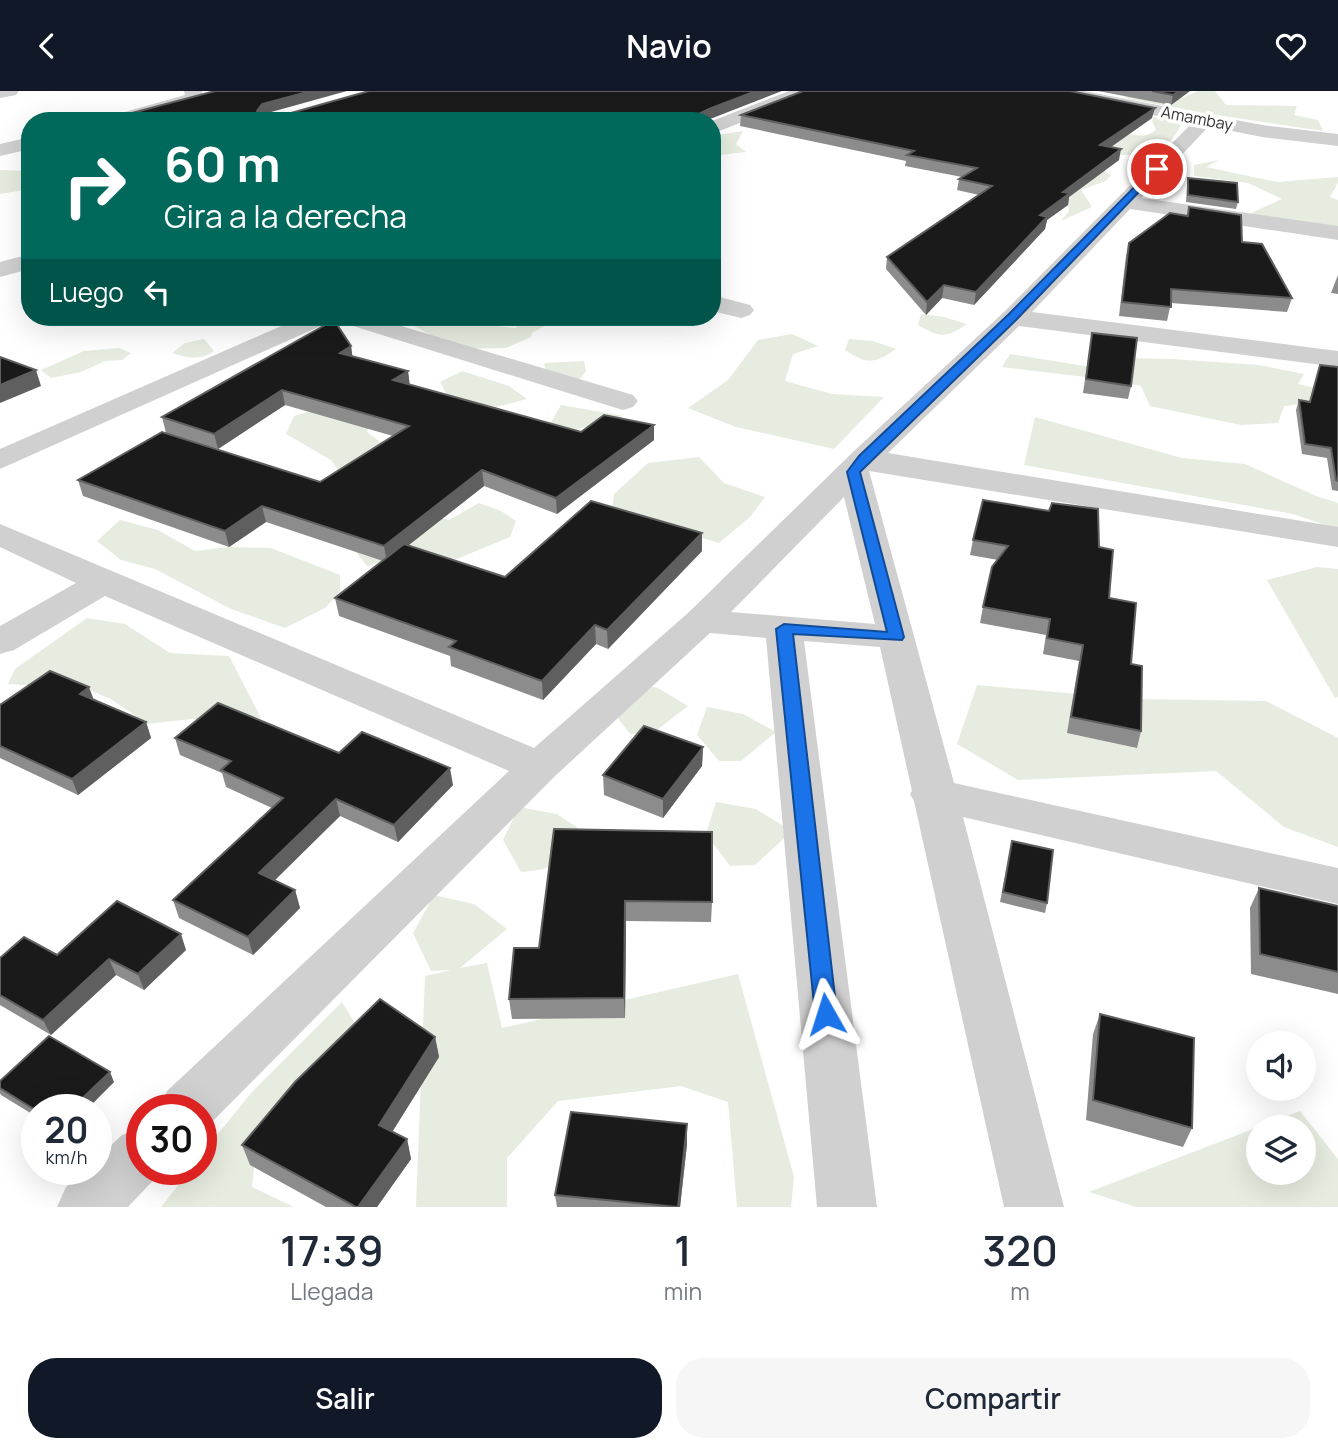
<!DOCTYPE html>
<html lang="es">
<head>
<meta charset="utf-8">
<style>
	:root { --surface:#fff; --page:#f6f6f7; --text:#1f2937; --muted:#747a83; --accent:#111827 }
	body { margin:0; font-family:Manrope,sans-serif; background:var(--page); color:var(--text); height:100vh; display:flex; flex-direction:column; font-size:26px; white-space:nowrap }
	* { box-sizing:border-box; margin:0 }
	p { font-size:23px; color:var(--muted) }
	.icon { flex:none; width:38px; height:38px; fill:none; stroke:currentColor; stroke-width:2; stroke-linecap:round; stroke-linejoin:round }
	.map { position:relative; height:1116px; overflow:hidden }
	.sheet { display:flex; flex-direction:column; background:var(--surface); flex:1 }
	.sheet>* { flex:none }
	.hud { position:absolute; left:21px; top:21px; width:700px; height:214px; border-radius:28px; box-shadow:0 7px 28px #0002; background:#00695c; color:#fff; overflow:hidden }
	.buttons { position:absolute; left:1246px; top:940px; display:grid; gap:14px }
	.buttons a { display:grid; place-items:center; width:70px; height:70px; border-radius:50%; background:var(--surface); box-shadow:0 7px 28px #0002; font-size:35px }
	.speed { position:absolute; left:21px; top:1003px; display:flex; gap:14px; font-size:35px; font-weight:700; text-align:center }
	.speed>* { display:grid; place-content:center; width:91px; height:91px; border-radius:50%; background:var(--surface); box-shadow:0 7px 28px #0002; line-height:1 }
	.speed small { font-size:18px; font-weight:400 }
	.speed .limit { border:10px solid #d22; background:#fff; color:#111 }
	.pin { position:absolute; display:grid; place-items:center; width:60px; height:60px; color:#fff; margin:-30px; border:4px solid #fff; border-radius:50%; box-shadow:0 2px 7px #0007 }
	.me { position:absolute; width:77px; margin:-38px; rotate:354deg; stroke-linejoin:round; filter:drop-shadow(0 0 5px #0008) }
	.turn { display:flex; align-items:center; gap:24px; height:147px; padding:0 28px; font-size:32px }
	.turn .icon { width:91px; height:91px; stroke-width:2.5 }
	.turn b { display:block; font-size:49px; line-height:60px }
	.then { display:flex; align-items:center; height:66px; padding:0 28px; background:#0003; gap:14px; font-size:26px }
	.eta { display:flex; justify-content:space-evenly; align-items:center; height:119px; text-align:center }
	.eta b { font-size:42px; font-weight:600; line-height:49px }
	.button { display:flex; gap:14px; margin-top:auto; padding:14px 28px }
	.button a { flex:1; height:80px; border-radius:28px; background:var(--accent); color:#fff; font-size:28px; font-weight:600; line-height:80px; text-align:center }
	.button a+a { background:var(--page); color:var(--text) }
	header { display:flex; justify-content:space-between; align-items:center; height:91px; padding:0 28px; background:var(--accent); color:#fff; font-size:32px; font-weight:600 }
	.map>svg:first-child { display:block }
	.green { fill:#e6ecdf; fill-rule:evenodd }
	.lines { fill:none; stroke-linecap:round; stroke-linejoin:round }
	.minor { fill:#d0d0d0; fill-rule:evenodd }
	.tertiary { fill:#d0d0d0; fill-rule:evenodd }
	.wall { fill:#8c8c8c }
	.shaded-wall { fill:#5f5f5f }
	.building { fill:#1a1a1a; stroke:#5f5f5f; stroke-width:2 }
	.route { fill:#1a73e8; stroke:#114b97; stroke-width:2 }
	.labels { text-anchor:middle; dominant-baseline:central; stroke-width:7; stroke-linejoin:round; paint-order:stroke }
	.far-street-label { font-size:16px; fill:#333; stroke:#fff }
</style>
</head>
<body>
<header><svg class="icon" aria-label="back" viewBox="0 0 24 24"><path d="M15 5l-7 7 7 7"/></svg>Navio<svg class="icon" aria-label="heart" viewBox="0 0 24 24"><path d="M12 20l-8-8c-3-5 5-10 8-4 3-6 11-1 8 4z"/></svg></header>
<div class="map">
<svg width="1338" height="1116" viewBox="0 0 1338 1116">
	<rect width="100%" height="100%" fill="#fff"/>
	<g class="green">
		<polygon points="1198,0 1215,0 1226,14 1297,15 1294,24 1318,29 1323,40 1203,22 1129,8 1120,2 1179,8"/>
		<path d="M1154 26 1183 29C1168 68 1138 65 1102 63L1118 40C1131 44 1145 48 1156 39L1152 30Z"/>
		<polygon points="743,40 736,53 746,61 712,65 712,45"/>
		<polygon points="1219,69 1206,76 1277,91 1338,86 1338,92 1330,106 1338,109 1338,144 1238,128 1282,108 1248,92 1194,85 1194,74"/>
		<polygon points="0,79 30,80 30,98 0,103"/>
		<polygon points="1104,79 1111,84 1106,90 1081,99 1092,116 1061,130 1069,120 1068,111 1046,105"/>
		<path d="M921 223 944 226 967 233C946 247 940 247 918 234Z"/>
		<polygon points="398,226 474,226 477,233 515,237 530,226 560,226 532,242 531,246 506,257 456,258"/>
		<polygon points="792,243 818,255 793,263 785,290 832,303 884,306 834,358 736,336 688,317 728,289 758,249"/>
		<path d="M204 248 214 260C200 270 187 267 172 262L185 252Z"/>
		<path d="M849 248 873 250 896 258C874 273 867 274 845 259Z"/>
		<polygon points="119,257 131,262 122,269 105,270 81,281 51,287 41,279 84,260"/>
		<polygon points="1010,263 1091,276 1125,267 1172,268 1259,274 1304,283 1298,293 1338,302 1338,324 1302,313 1284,315 1278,332 1241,334 1150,315 1141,295 1110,289 1002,276"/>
		<polygon points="584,270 586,280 579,289 546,282 544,272"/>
		<polygon points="462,280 509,295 527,308 496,316 448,306 440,291"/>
		<polygon points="561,314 624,325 565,342 550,333"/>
		<polygon points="327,315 369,328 367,341 383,353 348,393 331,369 286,343 294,325"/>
		<polygon points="1035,326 1182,367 1245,373 1316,405 1338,412 1338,438 1293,423 1024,374"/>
		<polygon points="699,366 724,392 765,406 750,426 719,452 612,420 614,403 648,372"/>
		<polygon points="479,412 501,420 516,430 510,446 452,470 415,460 367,475 352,456 404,419 449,429"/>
		<polygon points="120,429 158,439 195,460 229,456 271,457 340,484 340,501 325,517 285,537 231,518 155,478 121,469 97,450"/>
		<polygon points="1317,476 1338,478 1338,606 1335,607 1267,489"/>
		<polygon points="87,527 125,533 170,562 229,565 261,627 191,628 147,633 111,608 72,592 40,595 8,593 15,578"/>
		<polygon points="623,591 658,597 688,615 653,642 630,643 611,618"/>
		<polygon points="977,594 1134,608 1266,610 1338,647 1338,756 1284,736 1216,680 1018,689 957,653"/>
		<polygon points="707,616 743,623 776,641 741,670 719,670 697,644"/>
		<polygon points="716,711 756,718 792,740 755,774 730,775 706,743"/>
		<path d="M519 716 557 723 590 745C565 769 556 779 521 781L503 749Z"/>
		<polygon points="434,804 474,813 507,838 460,877 487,872 502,937 738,883 794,1086 791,1116 737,1116 728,1011 681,995 558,1010 507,1067 507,1116 416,1116 425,885 451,879 431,880 413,842"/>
		<polygon points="342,911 355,932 256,1056 252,1096 294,1116 161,1116 191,1078 201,1078 201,1064 251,1002"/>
		<path d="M1300 1020 1338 1068V1116H1136L1089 1101ZM1258 1036H1304V1082H1258Z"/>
	</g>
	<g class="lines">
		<g class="minor">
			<polygon points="0,0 19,0 16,4 0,7"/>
			<polygon points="184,0 202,0 203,7 200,11 134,30 104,30 107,26 185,4"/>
			<polygon points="789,0 813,0 810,4 712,43 712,30"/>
			<path d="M1205 24 1211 25 1214 29 1211 33 1141 107 1338 135V149L1130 118 1032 221 1338 260V276L1019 235 888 362 1338 436V456L869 380 954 692 1338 777V813L963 726 1064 1116H1004L914 710 910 703 912 700 880 556 804 550 877 1116H817L766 547 710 542 554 686 207 1036 201 1038V1018H159L167 1000 509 680 105 505 14 559 0 563V535L76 492 0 456V433L534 657 688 522 853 361 1004 221 1199 25ZM844 406 875 533 731 521Z"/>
			<polygon points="30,46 30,58 0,65 0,53"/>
			<polygon points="30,163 30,178 0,186 0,171"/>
			<polygon points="712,204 750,214 754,219 750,224 741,227 712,220"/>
			<polygon points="302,226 371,226 633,304 638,310 633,316 623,319 613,316 334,229 0,378 0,358"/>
			<polygon points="142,1036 142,1078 164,1078 128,1116 57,1116 66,1096 85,1078 96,1078 96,1068 122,1044"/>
		</g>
		<polygon class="tertiary" points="1048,0 1084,0 1262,34 1338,43 1338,55 1262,46 1057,5"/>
	</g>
	<g class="wall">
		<polygon points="1098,0 1190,0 1171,14"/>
		<polygon points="741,24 1152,27 1111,56 1119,69 1069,106 1068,114 1047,129 1045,138 974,214 942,207 926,224 886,178 887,166 979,104 957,99 959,88 962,86 905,75 906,70 740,35"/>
		<polygon points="1188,87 1238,111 1236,118 1186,111 1187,94"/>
		<polygon points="1189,116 1242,151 1292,207 1287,221 1171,212 1167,230 1119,225 1126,165 1129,152 1187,125"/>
		<polygon points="1338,184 1338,203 1331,202 1336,189"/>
		<polygon points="1092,242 1131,295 1128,308 1083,302"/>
		<polygon points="351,255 352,265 408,280 409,294 581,341 654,334 654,349 557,423 484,395 409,454 505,486 702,442 702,460 608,558 596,553 543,609 451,575 450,565 339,525 335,507 383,470 266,431 229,456 83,405 78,389 320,391 393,345 285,314 218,358 166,342 162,326"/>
		<polygon points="1320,274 1338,276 1338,400 1332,399 1327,367 1302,363 1296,319 1299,309 1310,311"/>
		<polygon points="973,449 1099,456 1109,507 1131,573 1141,640 1137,657 1067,642 1079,570 1043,563 1046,544 980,532 983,516 998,469 970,464"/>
		<polygon points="93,609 146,631 151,647 78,704 0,667 0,614"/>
		<polygon points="175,647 339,662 453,694 398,751 340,725 274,789 295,799 300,817 253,864 179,827 173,809 272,717 226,696 222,682 180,664"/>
		<polygon points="703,656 702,675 663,727 604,704 603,684"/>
		<polygon points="554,738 712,811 711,831 626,830 625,927 512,928 509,908 539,857"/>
		<polygon points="1012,750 1047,812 1045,822 1000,811"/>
		<polygon points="1259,797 1338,815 1338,903 1251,883 1250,817"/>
		<polygon points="186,859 144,899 116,884 51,944 0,914 0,867"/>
		<polygon points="1100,923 1192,1037 1183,1056 1086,1029 1093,943"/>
		<polygon points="435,946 439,966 392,1041 407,1048 411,1068 377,1116 326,1116 250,1074 242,1054"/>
		<polygon points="0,990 114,991 87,1018 37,1018 37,1026 1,1004 0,1002"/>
		<polygon points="687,1053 680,1116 557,1116 555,1104"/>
	</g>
	<g class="shaded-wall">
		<polygon points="311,0 347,0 264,23 259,30 257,20 262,13"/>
		<polygon points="756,0 782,0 705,30 684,30 709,18"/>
		<polygon points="1179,0 1190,0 1171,14 1173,4"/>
		<polygon points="1155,17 1152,27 1098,65 1100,54"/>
		<polygon points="1121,58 1119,69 1069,106 1068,114 1047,129 1045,138 974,214 976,201 1040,124 1063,101"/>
		<polygon points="944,194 942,207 926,224 927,211"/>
		<polygon points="351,255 353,269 340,262"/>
		<polygon points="36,279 41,295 0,312 0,294"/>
		<polygon points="408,280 410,295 393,289"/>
		<polygon points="282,299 285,314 218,358 214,343"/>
		<polygon points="654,334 654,349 557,423 556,407"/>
		<polygon points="482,379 484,395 387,471 384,455"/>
		<polygon points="262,415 266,431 229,456 225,440"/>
		<polygon points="702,442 702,460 608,558 607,539"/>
		<polygon points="595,534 596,553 543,609 542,590"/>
		<polygon points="89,596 95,612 80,603"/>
		<polygon points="146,631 151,647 78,704 72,688"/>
		<polygon points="703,656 702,675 663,727 663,708"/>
		<polygon points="450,677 453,694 398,751 394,734"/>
		<polygon points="336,708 340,725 264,800 259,782"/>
		<polygon points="295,799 300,817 253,864 248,846"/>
		<polygon points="625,810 626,830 625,927 624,907"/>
		<polygon points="181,843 186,859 144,899 138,883"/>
		<polygon points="109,868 116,884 51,944 43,929"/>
		<polygon points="435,946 439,966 384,1054 379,1034"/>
		<polygon points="110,981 114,991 87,1018 71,1018"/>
		<polygon points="687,1033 687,1053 680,1116 678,1116"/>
		<polygon points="407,1048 411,1068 377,1116 358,1116"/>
	</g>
	<g class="building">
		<polygon points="215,0 311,0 262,13 257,20 260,22 291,22 369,0 756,0 709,18 684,30 104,30 99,28 132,22"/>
		<polygon points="803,0 1070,0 1155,17 1100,54 1121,58 1063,101 1070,102 1040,124 1047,126 976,201 944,194 927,211 887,166 992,95 959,88 977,77 907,64 914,60 741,24"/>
		<polygon points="1152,0 1179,0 1173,4"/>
		<polygon points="1188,87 1237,92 1238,111 1188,104"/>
		<polygon points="1189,116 1241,124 1242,151 1262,153 1292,207 1171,198 1171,216 1122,211 1129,152 1170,122 1188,125"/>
		<polygon points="334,229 351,255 340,262 408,280 393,289 581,341 604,324 654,334 556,407 482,379 384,455 262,415 225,440 78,389 162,341 320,391 409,335 282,299 214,343 162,326"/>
		<polygon points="1092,242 1137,247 1131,295 1086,288"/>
		<polygon points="0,266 36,279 0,294"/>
		<polygon points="1320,274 1338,276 1338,390 1336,389 1331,357 1305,353 1299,309 1310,311"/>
		<polygon points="983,409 1049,420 1052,412 1098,418 1099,456 1113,459 1109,507 1136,512 1131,573 1142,575 1141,640 1071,626 1083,554 1047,547 1050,528 983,516 992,476 1008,455 973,449"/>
		<polygon points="591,410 702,442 607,539 595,534 542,590 449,556 456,550 335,507 404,453 505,486"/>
		<polygon points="50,580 89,596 80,603 146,631 72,688 0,655 0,614"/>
		<polygon points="218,612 339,662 362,641 450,677 394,734 336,708 259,782 295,799 248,846 173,809 283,707 221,679 231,670 175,647"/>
		<polygon points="644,635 703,656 663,708 603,684"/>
		<polygon points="554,738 712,741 712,811 625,810 624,907 509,908 514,857 539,857"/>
		<polygon points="1012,750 1053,759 1047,812 1003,801"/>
		<polygon points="1259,797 1338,815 1338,881 1260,863"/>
		<polygon points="117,810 181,843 138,883 109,868 43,929 0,904 0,867 24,846 57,864"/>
		<polygon points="380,908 435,946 379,1034 407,1048 358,1116 356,1116 242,1054 295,991"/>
		<polygon points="1100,923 1194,947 1192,1037 1093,1009"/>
		<polygon points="49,945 110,981 71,1018 37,1018 37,1020 0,997 0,990"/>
		<polygon points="571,1021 687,1033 678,1116 555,1104"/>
	</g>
	<polygon class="route" points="1154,76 1161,78 1017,228 860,381 904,546 902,549 793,543 837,923 834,930 826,932 818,930 815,923 776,538 784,533 887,541 847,381 859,365 1009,223"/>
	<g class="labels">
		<g class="far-street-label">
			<text transform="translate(1197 27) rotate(11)">Amambay</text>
		</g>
	</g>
</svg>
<div class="buttons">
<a><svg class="icon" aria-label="sound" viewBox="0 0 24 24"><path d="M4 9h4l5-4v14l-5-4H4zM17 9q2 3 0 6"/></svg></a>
<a><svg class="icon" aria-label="layers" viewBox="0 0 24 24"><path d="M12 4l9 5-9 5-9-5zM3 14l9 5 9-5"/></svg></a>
</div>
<div class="speed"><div>20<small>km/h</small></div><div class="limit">30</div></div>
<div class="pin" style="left:1157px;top:78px;background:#d93025"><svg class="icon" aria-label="arrive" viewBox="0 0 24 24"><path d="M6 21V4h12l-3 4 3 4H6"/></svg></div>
<svg class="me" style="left:826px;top:923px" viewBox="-20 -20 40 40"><path d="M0-17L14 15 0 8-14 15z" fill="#1a73e8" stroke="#fff" stroke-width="4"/></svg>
<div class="hud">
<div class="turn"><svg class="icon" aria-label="right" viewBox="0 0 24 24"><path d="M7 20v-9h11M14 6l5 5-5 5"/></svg><div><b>60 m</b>Gira a la derecha</div></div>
<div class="then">Luego<svg class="icon" aria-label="left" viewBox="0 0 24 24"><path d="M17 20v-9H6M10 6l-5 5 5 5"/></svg></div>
</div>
</div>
<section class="sheet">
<div class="eta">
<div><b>17:39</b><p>Llegada</p></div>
<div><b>1</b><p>min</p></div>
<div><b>320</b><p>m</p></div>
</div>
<div class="button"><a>Salir</a><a>Compartir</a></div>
</section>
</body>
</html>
